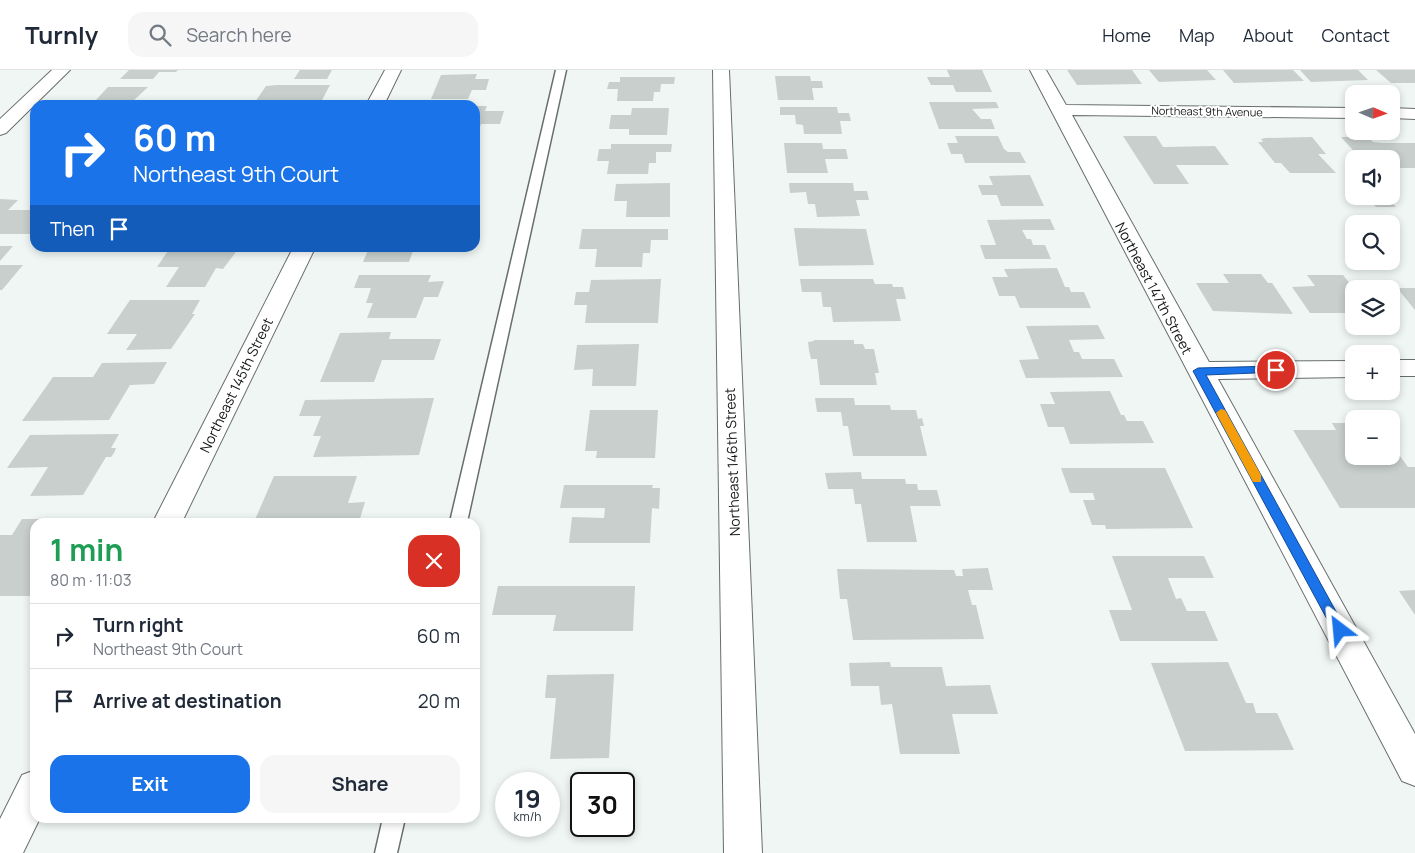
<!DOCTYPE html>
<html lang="en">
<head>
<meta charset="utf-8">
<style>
	:root { --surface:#fff; --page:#f6f6f7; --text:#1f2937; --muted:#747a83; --line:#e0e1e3; --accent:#1a73e8 }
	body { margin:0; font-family:Manrope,sans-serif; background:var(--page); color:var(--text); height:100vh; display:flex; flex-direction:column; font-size:19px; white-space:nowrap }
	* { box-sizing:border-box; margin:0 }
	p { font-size:16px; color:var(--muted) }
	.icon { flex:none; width:28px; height:28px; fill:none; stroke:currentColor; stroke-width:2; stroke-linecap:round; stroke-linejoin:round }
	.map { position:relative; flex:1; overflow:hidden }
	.details { position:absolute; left:30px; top:448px; width:450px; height:305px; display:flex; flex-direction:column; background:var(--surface); border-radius:15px; box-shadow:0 2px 8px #0003 }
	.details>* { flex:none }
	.guide { position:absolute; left:30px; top:30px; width:450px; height:152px; border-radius:15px; box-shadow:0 2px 8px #0003; background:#1a73e8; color:#fff; overflow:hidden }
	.needle { width:32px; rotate:92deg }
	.buttons { position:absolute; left:1345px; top:15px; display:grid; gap:10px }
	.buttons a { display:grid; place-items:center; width:55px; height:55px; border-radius:10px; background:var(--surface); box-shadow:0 2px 8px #0003; font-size:25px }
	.speed { position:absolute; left:495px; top:702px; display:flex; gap:10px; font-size:25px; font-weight:700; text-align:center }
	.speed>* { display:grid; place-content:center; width:65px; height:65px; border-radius:50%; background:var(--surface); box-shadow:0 2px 8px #0003; line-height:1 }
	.speed small { font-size:12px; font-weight:400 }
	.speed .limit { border:2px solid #111; border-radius:8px; background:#fff; color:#111 }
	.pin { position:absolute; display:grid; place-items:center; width:42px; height:42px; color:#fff; margin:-21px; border:2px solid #fff; border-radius:50%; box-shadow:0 1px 5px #0007 }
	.me { position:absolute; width:55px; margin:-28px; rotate:331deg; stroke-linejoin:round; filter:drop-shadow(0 0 4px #0008) }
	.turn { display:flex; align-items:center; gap:18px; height:105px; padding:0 20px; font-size:22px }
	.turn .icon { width:65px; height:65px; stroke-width:2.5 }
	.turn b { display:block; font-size:35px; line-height:42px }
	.then { display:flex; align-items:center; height:48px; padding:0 20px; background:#0003; gap:10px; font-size:19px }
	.round { display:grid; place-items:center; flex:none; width:52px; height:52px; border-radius:15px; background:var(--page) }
	.overview { display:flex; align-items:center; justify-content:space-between; height:85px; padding:0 20px }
	h1 { font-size:30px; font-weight:700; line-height:38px; color:#1e9e55 }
	.primary-button { display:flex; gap:10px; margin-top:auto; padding:10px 20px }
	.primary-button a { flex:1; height:58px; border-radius:15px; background:var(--accent); color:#fff; font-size:20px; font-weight:700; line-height:58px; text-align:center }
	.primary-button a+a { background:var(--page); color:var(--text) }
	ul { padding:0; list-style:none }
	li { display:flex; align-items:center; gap:15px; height:65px; padding:0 20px; border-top:1px solid var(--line) }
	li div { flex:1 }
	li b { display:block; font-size:19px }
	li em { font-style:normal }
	header { display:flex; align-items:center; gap:30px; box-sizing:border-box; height:70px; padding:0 25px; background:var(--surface); border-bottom:1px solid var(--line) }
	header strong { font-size:24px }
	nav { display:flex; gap:28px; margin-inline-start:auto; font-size:18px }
	.search { width:350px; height:45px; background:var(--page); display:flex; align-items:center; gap:12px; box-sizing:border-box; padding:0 18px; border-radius:15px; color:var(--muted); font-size:19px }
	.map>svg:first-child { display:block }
	.building { fill:#c8cfcd }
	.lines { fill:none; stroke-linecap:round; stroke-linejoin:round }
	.service-casing { stroke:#686e6c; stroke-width:3 }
	.minor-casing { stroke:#686e6c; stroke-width:2 }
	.service { fill:#fff; fill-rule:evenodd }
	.minor { fill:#fff; fill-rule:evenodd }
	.route { fill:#1a73e8; stroke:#114b97 }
	.slow { fill:#f59e0b }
	.labels { text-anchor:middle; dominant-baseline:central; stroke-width:4; stroke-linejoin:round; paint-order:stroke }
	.far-street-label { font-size:11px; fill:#151717; stroke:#fff }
	.street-label { font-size:14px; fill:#151717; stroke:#fff }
</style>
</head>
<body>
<header>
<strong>Turnly</strong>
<div class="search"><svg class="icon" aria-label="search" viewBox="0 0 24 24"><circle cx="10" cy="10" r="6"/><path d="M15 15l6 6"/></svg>Search here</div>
<nav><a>Home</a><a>Map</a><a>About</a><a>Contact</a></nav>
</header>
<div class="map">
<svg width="1415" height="783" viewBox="0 0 1415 783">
	<rect width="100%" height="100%" fill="#eff6f4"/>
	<g class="building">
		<polygon points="129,0 178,0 176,2 159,2 153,9 120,9"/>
		<polygon points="300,0 332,0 327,9 294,9"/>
		<polygon points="947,0 982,0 992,22 956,22 953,15 931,15 927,7 950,7"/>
		<polygon points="1067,0 1132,0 1142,14 1077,15"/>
		<polygon points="1149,0 1207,0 1216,10 1159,12"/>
		<polygon points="1223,0 1293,0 1304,11 1234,13"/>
		<polygon points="1300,0 1358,0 1368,10 1311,12"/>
		<polygon points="1376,0 1415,0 1415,13 1391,13"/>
		<polygon points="477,4 475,9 489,9 486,20 472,20 468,29 431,29 441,5"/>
		<polygon points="775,6 810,6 811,11 822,11 823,18 812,18 814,30 778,30"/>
		<polygon points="620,7 675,7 674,14 661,14 660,22 654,22 653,31 617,31 618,19 607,19 609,12 620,12"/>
		<polygon points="277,15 330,15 322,30 318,30 314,35 253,35 266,16"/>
		<polygon points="108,17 148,17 131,33 135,33 133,35 100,35 104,30 96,30"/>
		<polygon points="929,32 996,32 999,38 972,39 981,49 991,49 995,59 939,59"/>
		<polygon points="475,36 487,36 485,41 504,41 500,54 481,54 478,62 475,62"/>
		<polygon points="780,37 837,37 838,43 849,43 851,51 840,51 842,64 804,64 803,55 796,54 795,45 780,45"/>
		<polygon points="632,38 669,38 667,65 629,65 629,59 609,59 611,45 631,45"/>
		<polygon points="955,66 998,66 1004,79 1008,82 1020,82 1026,93 965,93 962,84 951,84 947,73 958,73"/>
		<polygon points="1123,66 1156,66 1163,77 1215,76 1229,95 1176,95 1189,114 1154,114"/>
		<polygon points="1312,67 1326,84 1318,84 1336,103 1290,103 1281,93 1275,93 1258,72 1263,72 1261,69 1265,68"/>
		<polygon points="1341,67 1368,67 1373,72 1382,73 1415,73 1415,98 1395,98 1391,95 1391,89 1361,89"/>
		<polygon points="784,73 822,73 823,79 846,79 848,89 825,89 828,103 787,103"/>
		<polygon points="611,74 672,74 671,82 656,82 656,93 649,93 648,104 607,104 609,91 597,91 599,79 611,79"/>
		<polygon points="1030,105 1044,136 1001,136 997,125 982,125 978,115 993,115 989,106"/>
		<polygon points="670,113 670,147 626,147 627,131 614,131 616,114"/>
		<polygon points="789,113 853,113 854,121 867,121 869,130 856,130 860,146 817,147 815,134 808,134 806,122 790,123"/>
		<polygon points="1366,126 1386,126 1396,137 1376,137"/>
		<polygon points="0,129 18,130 8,140 35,140 35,161 33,164 0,164"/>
		<polygon points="1050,149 1055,160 1022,160 1027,169 1031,169 1033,175 1045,175 1051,189 985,189 980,175 996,175 987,150"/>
		<polygon points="794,158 866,159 874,195 799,196"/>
		<polygon points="582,159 668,159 668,170 651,170 650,183 643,183 642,197 595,197 597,179 579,179"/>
		<polygon points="0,176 13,176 0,191"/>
		<polygon points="170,178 239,178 223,199 216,198 205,217 166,217 179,197 157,197"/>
		<polygon points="369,178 414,178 409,192 363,192"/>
		<polygon points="0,195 23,195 2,220 0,220"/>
		<polygon points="1057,198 1065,217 1069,217 1071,222 1084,222 1091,238 1020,238 1015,226 999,226 992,207 1008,207 1004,199"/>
		<polygon points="1223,204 1261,204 1268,213 1272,213 1293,244 1213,241 1196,213 1229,213"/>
		<polygon points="359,205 431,205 428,212 444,211 438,227 424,227 416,248 367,248 373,233 366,233 371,218 354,218"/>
		<polygon points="1307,205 1343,205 1352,216 1379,216 1381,219 1354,219 1354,243 1310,243 1292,217 1315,216"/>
		<polygon points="661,209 658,253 585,253 587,235 574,235 576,222 589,222 591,210"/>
		<polygon points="800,209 873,209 875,214 892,214 893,217 903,217 906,229 896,229 901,251 833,252 831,237 823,237 821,222 802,222"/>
		<polygon points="1397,218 1415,218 1415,240"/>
		<polygon points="130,230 200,230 192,244 195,244 171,279 126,280 137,264 107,264"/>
		<polygon points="1098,255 1105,269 1069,270 1074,282 1079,282 1082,289 1114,289 1123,307 1026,308 1019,290 1039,289 1026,256"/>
		<polygon points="391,262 389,269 441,269 434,290 382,290 374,312 320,312 340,263"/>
		<polygon points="814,270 854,270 854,274 863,274 865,279 874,279 879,303 875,303 877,315 820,315 817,289 811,289 809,280 808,272 814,271"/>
		<polygon points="639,274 636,316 592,316 593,299 574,300 577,275"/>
		<polygon points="167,292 154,314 130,315 109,350 22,351 53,307 93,307 102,293"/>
		<polygon points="1110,321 1121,345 1124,345 1127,351 1143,351 1154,373 1070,374 1064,357 1048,357 1040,334 1055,334 1050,322"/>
		<polygon points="434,328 419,385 313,387 321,366 313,366 321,346 299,346 305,330"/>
		<polygon points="815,328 854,328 855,335 890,335 891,340 916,340 918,349 922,348 924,356 920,356 927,386 853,386 848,356 843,356 841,342 817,342"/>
		<polygon points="590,340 658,340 655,388 596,388 597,381 585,381"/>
		<polygon points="1332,353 1354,353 1354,386 1391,386 1391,374 1408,397 1415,397 1415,438 1340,438 1293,360 1336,360"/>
		<polygon points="119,364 111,378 116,378 114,383 111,387 106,387 83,425 30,426 48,397 7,398 30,365"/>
		<polygon points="1061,398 1165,398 1193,458 1106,459 1105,455 1092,455 1083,430 1095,430 1093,423 1070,423"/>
		<polygon points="861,402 862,409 905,409 906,414 917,414 918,420 937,420 941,436 910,436 917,472 867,472 861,434 855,434 853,419 828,419 825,403"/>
		<polygon points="274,406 357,406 348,433 365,432 359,452 254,452"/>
		<polygon points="564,415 653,415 652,418 660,418 659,439 652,438 650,473 569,473 572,447 604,448 605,438 560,438"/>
		<polygon points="22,449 73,449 71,452 35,452 35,526 0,526 0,465 12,465"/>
		<polygon points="1112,486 1204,486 1214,508 1168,508 1176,529 1181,528 1187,541 1205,541 1218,571 1120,571 1109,540 1132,540"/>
		<polygon points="988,498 993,520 968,520 972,535 976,535 984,569 853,570 847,529 840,529 837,499 954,500 956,506 963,506 962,499"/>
		<polygon points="498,516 635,516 633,561 553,561 556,545 492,545"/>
		<polygon points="1415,520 1415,545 1399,521"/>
		<polygon points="890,592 891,597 942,597 946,616 990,615 998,644 952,644 960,684 900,684 892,634 881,635 879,616 851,616 850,605 849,593"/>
		<polygon points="1228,592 1246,633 1253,633 1256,643 1277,643 1294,680 1185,681 1151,593"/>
		<polygon points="614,604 609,688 550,689 556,628 545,628 547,605"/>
	</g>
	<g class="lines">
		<defs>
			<g id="service">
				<polygon points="556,0 566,0 467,452 450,452"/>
				<polygon points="383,748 405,748 397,783 375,783"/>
			</g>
			<g id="minor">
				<polygon points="52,0 70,0 6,63 0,65 0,49"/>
				<polygon points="385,0 401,0 384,35 366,35"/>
				<polygon points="713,0 729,0 762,783 724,783"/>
				<polygon points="1030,0 1046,0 1066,35 1354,38 1354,48 1072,45 1209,292 1354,291 1354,307 1218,309 1415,664 1415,716 1402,711"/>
				<polygon points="1391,38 1415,39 1415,49 1391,48"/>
				<polygon points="293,178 315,178 182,452 153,452"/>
				<rect x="1391" y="290" width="24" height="16"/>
				<polygon points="35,700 35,748 40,748 23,783 0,783 0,749 22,705"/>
			</g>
		</defs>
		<use href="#service" class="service-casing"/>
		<use href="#minor" class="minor-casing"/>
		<use href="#service" class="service"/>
		<use href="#minor" class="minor"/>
	</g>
	<polygon class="route" points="1276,296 1281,300 1280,302 1206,305 1344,556 1346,560 1344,564 1335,564 1193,301 1198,298"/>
	<polygon class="slow" points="1221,339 1225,340 1261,405 1261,412 1253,412 1216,343"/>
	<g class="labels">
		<g class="far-street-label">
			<text transform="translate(1207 41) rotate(1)">Northeast 9th Avenue</text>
		</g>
		<g class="street-label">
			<text transform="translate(1154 218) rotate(62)">Northeast 147th Street</text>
			<text transform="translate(236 315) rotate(-64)">Northeast 145th Street</text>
			<text transform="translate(732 392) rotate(-92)">Northeast 146th Street</text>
		</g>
	</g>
</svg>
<div class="buttons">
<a><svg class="needle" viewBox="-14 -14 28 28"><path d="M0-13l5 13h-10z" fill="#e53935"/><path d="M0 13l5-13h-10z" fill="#747a83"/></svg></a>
<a><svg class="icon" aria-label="sound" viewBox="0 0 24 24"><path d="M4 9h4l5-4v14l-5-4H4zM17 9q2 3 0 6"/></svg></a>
<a><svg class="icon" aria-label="search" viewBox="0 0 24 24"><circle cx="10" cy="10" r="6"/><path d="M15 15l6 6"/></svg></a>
<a><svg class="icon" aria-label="layers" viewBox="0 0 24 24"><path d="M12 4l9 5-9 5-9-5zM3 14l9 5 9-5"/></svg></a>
<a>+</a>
<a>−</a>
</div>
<div class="speed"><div>19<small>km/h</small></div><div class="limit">30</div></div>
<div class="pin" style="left:1276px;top:300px;background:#d93025"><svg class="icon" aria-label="arrive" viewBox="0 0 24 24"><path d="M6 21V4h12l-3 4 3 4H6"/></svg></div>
<svg class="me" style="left:1340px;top:560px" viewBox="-20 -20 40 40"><path d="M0-17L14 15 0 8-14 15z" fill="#1a73e8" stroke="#fff" stroke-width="4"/></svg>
<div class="guide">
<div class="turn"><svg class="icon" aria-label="right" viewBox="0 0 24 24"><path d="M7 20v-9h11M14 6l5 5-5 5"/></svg><div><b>60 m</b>Northeast 9th Court</div></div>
<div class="then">Then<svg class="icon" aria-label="arrive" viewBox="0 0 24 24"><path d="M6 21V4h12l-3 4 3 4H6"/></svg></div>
</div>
<section class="details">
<div class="overview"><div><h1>1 min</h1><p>80 m · 11:03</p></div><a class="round" style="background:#d93025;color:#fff"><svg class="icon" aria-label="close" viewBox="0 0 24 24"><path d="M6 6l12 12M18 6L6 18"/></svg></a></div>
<ul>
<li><svg class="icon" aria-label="right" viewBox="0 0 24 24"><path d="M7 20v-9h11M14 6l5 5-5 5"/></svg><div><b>Turn right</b><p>Northeast 9th Court</p></div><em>60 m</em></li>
<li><svg class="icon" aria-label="arrive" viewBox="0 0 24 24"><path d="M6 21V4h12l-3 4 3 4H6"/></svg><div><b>Arrive at destination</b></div><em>20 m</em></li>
</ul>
<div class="primary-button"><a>Exit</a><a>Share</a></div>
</section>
</div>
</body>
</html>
